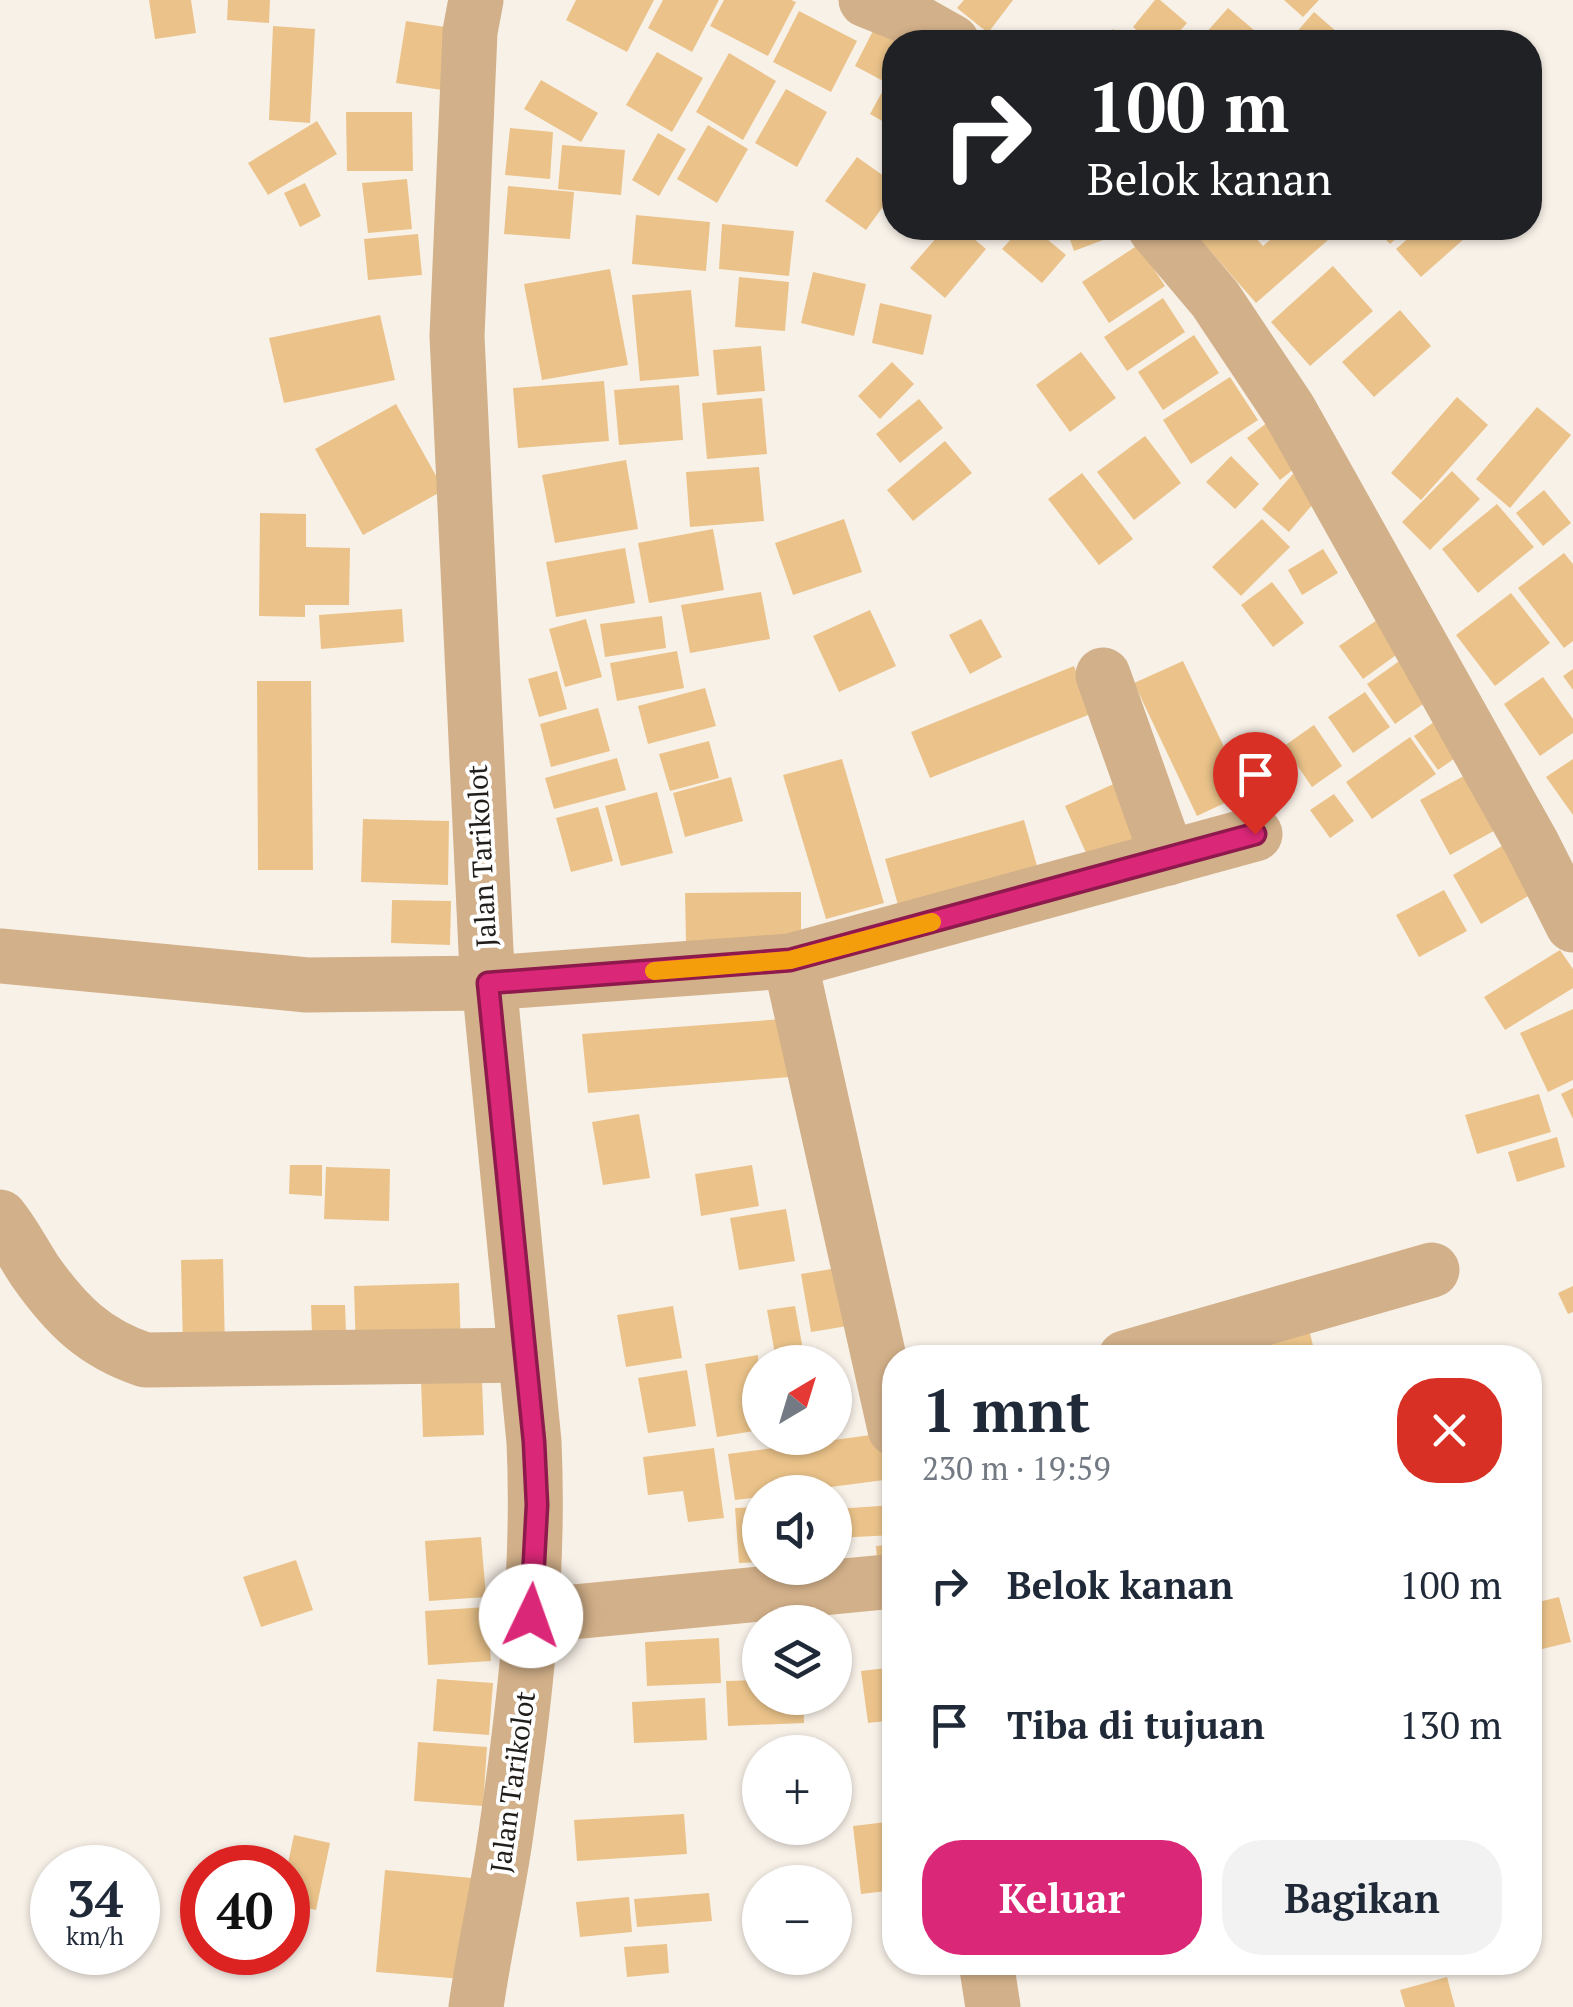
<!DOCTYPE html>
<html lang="id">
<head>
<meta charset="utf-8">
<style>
	:root { --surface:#fff; --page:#f2f2f3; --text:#1f2937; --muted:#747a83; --accent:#db2777 }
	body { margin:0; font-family:"PT Serif",serif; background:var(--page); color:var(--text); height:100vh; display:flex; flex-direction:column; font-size:38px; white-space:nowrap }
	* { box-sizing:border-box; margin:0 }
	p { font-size:32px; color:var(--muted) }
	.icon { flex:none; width:55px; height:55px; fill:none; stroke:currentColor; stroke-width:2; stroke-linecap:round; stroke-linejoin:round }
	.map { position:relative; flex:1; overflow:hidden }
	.sheet { position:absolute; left:882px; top:1345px; width:660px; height:630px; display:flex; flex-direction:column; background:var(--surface); border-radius:40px; box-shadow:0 2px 8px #0004 }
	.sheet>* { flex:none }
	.banner { position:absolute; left:882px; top:30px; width:660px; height:210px; border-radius:40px; box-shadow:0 2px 8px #0004; background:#202124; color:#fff; overflow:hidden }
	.needle { width:65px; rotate:38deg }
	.fabs { position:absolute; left:742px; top:1345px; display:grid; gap:20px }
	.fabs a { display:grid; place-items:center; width:110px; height:110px; border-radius:50%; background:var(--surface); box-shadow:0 2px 8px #0004; font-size:50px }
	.speed { position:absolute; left:30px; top:1845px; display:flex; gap:20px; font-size:50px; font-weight:700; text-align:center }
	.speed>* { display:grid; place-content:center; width:130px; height:130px; border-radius:50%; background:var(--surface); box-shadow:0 2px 8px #0004; line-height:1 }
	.speed small { font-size:25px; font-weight:400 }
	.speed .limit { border:15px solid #d22; background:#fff; color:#111 }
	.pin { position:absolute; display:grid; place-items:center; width:85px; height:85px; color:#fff; margin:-102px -42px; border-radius:50% 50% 50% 0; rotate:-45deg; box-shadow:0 0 10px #0007 }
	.pin .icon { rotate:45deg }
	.me { position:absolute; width:110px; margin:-55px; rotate:3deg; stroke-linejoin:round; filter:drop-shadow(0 0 8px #0008) }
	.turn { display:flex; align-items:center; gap:35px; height:210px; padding:0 40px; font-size:45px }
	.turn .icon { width:130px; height:130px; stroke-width:2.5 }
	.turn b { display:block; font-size:70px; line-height:85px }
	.round { display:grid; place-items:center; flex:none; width:105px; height:105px; border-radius:40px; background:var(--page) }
	.summary { display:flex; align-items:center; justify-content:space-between; height:170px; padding:0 40px }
	h1 { font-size:60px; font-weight:800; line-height:75px }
	.button { display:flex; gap:20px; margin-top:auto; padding:20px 40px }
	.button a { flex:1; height:115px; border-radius:40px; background:var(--accent); color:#fff; font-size:40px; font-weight:800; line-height:115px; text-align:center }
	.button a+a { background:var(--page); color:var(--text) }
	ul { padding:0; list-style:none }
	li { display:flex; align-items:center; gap:30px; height:140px; padding:0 40px }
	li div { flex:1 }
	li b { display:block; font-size:38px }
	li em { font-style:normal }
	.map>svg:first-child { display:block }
	.building { fill:#ebc38a }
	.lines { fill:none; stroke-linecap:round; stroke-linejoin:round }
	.minor { stroke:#d2b089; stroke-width:55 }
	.route-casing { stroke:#8e194d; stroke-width:25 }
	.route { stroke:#db2777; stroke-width:18 }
	.slow { stroke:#f59e0b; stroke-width:18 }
	.labels { text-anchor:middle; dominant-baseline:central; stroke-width:8; stroke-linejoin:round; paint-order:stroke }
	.street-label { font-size:28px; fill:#211e1b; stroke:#fff }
</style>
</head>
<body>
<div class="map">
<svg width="1573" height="2007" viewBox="0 0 1573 2007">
	<rect width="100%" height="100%" fill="#f8f1e8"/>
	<g class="building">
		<polygon points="149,0 191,0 196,33 155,39"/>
		<polygon points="228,0 270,0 269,23 227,20"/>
		<polygon points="576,0 654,0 627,52 566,20"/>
		<polygon points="663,0 719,0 692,52 648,28"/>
		<polygon points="724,0 791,0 796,2 768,56 710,26"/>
		<polygon points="964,0 1013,0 988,33 957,8"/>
		<polygon points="1155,0 1160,0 1187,23 1170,42 1151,42 1133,27"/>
		<polygon points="1284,0 1319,0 1303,17"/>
		<polygon points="1228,8 1268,42 1198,42"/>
		<polygon points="799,11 857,41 831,92 773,62"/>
		<polygon points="1314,12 1345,39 1343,42 1288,42"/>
		<polygon points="406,21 464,30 455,92 396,83"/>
		<polygon points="878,21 918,42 895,42 895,118 891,126 870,114 887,83 855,66"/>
		<polygon points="273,26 315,29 310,123 269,120"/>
		<polygon points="1113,29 1129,42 1103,42"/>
		<polygon points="657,52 703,78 672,132 626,105"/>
		<polygon points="729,53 776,81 743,140 696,112"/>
		<polygon points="541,80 598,113 581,142 524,109"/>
		<polygon points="786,89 827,112 797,167 755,143"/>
		<polygon points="346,112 412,112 413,171 347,171"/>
		<polygon points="317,121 337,154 268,195 248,163"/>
		<polygon points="708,125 748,149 717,203 677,179"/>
		<polygon points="510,128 553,132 550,179 505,175"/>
		<polygon points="658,133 686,149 659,196 632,180"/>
		<polygon points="562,145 625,150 621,195 558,189"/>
		<polygon points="857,157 895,184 895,190 866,230 825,201"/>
		<polygon points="407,179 412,229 368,233 362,183"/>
		<polygon points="305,183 321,216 300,227 284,193"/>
		<polygon points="508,186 574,192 570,239 504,234"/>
		<polygon points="636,215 710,222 706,271 632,264"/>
		<polygon points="722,224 794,231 789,276 719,269"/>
		<polygon points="945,228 961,228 986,249 945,298 910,268"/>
		<polygon points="1021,228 1034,228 1066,255 1042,283 1002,249"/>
		<polygon points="1066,228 1126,228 1127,231 1074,251"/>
		<polygon points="1207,228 1247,228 1263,246 1284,228 1331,228 1336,233 1256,303 1197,236"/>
		<polygon points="1375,228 1408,228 1390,244"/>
		<polygon points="1420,228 1472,228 1474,230 1421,277 1396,249"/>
		<polygon points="418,234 422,275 368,280 364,239"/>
		<polygon points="1138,245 1165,286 1109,323 1082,282"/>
		<polygon points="1333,266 1373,311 1310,366 1271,322"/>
		<polygon points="610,269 628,365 542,380 524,284"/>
		<polygon points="813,272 866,284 854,336 801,323"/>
		<polygon points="739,277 789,282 785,331 735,327"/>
		<polygon points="691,290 699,376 640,381 632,295"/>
		<polygon points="1163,298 1185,332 1127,371 1104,337"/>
		<polygon points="880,303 932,315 923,355 872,343"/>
		<polygon points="1400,310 1431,346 1374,397 1342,362"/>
		<polygon points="380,315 395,380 284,403 269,338"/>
		<polygon points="1194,335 1219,373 1163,410 1138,372"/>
		<polygon points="761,346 765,391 717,395 713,350"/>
		<polygon points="1081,352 1116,398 1070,432 1036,385"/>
		<polygon points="892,362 914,384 880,419 858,396"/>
		<polygon points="1230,377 1258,420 1191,464 1163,420"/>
		<polygon points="604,381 609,441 518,448 513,388"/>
		<polygon points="679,385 683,440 619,445 614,390"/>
		<polygon points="1457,397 1488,425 1421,500 1391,473"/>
		<polygon points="762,398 767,454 707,459 702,403"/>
		<polygon points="919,399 943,428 900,463 876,434"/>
		<polygon points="396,404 444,490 363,535 315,449"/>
		<polygon points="1537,407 1571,435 1510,508 1476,479"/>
		<polygon points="1272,419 1305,460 1280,480 1247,438"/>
		<polygon points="1145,436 1181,483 1134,520 1097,472"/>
		<polygon points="945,441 972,473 913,521 887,490"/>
		<polygon points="1231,456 1259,484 1235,509 1206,482"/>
		<polygon points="626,460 638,529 555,543 542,475"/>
		<polygon points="759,467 764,521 690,527 686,472"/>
		<polygon points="1452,471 1480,499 1430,550 1402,522"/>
		<polygon points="1082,473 1133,539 1099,565 1048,499"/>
		<polygon points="1293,474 1319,497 1289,532 1262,509"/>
		<polygon points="1544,490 1571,523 1543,546 1516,513"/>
		<polygon points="1497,504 1534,547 1478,593 1442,549"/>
		<polygon points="260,513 306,514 306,547 350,548 349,605 305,605 305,617 259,616"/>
		<polygon points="844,519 862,572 793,595 775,543"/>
		<polygon points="1262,519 1290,547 1241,596 1212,567"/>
		<polygon points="713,529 724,590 649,603 638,543"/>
		<polygon points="625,548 635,603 556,617 546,562"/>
		<polygon points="1323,549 1338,573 1302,595 1288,570"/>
		<polygon points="1564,553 1573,564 1573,641 1564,648 1518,588"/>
		<polygon points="1272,582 1304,623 1273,647 1241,605"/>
		<polygon points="761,592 770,639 690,653 681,605"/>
		<polygon points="1511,593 1550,643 1495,686 1456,635"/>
		<polygon points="402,609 404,642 321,649 319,615"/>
		<polygon points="870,610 896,666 839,692 813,636"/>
		<polygon points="662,616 666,648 605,657 600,624"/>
		<polygon points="1380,618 1403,650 1363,679 1339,646"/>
		<polygon points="586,619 602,677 565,687 549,629"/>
		<polygon points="981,619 1002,657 970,674 949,635"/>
		<polygon points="677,651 684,688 617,701 610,663"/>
		<polygon points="1412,652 1440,692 1395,724 1367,684"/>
		<polygon points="1183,661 1246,793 1197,816 1134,683"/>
		<polygon points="1074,666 1093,713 930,778 911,732"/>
		<polygon points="1573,669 1573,690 1563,676"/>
		<polygon points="557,671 567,709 539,717 528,679"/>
		<polygon points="1543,677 1573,719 1573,733 1540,756 1504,704"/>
		<polygon points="257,681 311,681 313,870 258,870"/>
		<polygon points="705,688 716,726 648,744 638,706"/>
		<polygon points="1365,692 1390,727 1353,753 1328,717"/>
		<polygon points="598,708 610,751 551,767 540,724"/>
		<polygon points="1450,711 1474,745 1438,770 1414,736"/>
		<polygon points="1314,725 1342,766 1312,787 1284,746"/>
		<polygon points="1410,737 1436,774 1372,819 1346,782"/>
		<polygon points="709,741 719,778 670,791 659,754"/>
		<polygon points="617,758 626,790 554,809 545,778"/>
		<polygon points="842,759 884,903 826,919 783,775"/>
		<polygon points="1573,759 1573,815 1546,777"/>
		<polygon points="1471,772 1501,827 1450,855 1420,800"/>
		<polygon points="731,777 743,821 685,837 673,793"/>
		<polygon points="1118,782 1144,840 1091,864 1065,806"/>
		<polygon points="657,792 673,853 621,866 605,806"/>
		<polygon points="1334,794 1354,821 1330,838 1310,810"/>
		<polygon points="598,807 613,861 571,872 556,818"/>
		<polygon points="363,819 449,821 448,885 361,882"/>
		<polygon points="1024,820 1041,880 902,919 885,859"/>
		<polygon points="1507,843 1535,892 1481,924 1453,875"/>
		<polygon points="1444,890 1467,931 1419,957 1396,915"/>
		<polygon points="801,892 801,942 686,943 685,893"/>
		<polygon points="392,900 451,901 450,945 391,943"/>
		<polygon points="1560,950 1573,969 1573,988 1505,1030 1484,997"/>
		<polygon points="1573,1009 1573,1080 1548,1092 1520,1033"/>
		<polygon points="797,1018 802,1076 588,1093 582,1034"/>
		<polygon points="1573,1088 1573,1119 1561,1094"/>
		<polygon points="1539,1094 1551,1132 1477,1154 1465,1115"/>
		<polygon points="639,1114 650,1178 603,1185 592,1122"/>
		<polygon points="1557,1137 1565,1167 1517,1182 1508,1152"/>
		<polygon points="290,1165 322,1165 322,1196 289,1194"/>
		<polygon points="752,1165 759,1206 701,1216 695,1174"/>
		<polygon points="326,1167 390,1169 389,1221 324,1219"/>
		<polygon points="786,1209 795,1261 739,1270 730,1218"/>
		<polygon points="223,1259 225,1348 183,1349 181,1260"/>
		<polygon points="856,1265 866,1323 811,1332 801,1274"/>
		<polygon points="459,1283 461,1350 356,1353 354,1286"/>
		<polygon points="1573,1286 1573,1312 1568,1314 1558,1293"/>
		<polygon points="311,1305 345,1305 346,1333 312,1334"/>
		<polygon points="673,1306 682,1358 626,1367 617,1315"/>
		<polygon points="795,1306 803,1350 775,1354 767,1310"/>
		<polygon points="1309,1329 1316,1358 1271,1358 1266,1340"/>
		<polygon points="758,1355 760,1430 717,1437 705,1364"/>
		<polygon points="687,1370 696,1426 648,1433 638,1378"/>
		<polygon points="482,1379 484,1435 423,1437 421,1380"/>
		<polygon points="886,1433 892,1479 792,1492 760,1492 760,1497 735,1500 728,1454"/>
		<polygon points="714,1448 724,1518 688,1522 683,1491 648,1495 643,1457"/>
		<polygon points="895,1505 895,1535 835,1538 835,1509"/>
		<polygon points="760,1507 760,1562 739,1563 735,1508"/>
		<polygon points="481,1537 486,1597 429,1601 425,1541"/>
		<polygon points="895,1544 895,1573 878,1574 876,1546"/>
		<polygon points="296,1560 313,1610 261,1627 243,1577"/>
		<polygon points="1559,1597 1571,1642 1530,1652 1530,1604"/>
		<polygon points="487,1607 491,1661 428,1665 425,1611"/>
		<polygon points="719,1638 721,1683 647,1686 645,1642"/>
		<polygon points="895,1667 895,1720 868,1723 861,1671"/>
		<polygon points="437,1679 493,1683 489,1735 433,1731"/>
		<polygon points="760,1680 760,1698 803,1698 804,1723 728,1726 726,1681"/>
		<polygon points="705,1698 707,1740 634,1743 632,1702"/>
		<polygon points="418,1742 487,1747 483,1806 414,1801"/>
		<polygon points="684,1814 687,1854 577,1861 574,1820"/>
		<polygon points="895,1821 895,1890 861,1894 853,1826"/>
		<polygon points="294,1835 330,1843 316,1910 288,1904 287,1868"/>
		<polygon points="385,1870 472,1878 463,1979 376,1972"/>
		<polygon points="709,1893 712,1921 637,1927 634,1899"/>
		<polygon points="629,1897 632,1932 580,1937 576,1902"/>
		<polygon points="667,1944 669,1973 627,1977 624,1947"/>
		<polygon points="1447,1977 1455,2007 1405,2007 1400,1990"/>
	</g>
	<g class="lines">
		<g class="minor">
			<path d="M476 0 470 32 457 336 486 951 534 1442C540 1572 525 1703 506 1833 498 1891 484 1949 476 2007"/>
			<polyline points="866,0 906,16 952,42"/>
			<polyline points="1155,228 1215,299 1289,410 1532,844 1573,925"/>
			<polyline points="1103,675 1168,858"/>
			<polyline points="0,956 307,985 488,983 790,961 1255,834"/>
			<polyline points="790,961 895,1429"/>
			<path d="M0 1217C14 1234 23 1253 35 1271 66 1315 94 1343 145 1360L525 1355"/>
			<polyline points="1125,1358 1432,1270"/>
			<polyline points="531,1616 895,1581"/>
			<polyline points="986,1962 993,2007"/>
		</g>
	</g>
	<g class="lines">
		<defs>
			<polyline id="route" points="531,1616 537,1505 534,1442 488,983 790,960 1255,834"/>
		</defs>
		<use href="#route" class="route-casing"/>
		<use href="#route" class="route"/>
		<polyline class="slow" points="654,971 790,960 932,922"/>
	</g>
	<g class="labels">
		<g class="street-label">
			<text transform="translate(481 856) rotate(-93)">Jalan Tarikolot</text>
			<text transform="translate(512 1782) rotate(-82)">Jalan Tarikolot</text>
		</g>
	</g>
</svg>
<div class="fabs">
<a><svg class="needle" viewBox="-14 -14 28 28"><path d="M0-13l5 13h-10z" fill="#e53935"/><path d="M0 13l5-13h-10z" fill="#747a83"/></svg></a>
<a><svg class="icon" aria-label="sound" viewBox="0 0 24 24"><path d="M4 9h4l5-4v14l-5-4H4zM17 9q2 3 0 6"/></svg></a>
<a><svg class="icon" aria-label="layers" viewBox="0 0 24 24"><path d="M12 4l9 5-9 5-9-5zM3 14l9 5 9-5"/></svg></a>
<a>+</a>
<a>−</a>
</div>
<div class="speed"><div>34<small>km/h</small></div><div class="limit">40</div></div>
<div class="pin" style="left:1255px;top:834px;background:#d93025"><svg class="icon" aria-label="arrive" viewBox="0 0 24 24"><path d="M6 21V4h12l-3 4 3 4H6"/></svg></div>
<svg class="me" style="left:531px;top:1616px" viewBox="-20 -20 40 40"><circle r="19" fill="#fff"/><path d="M0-13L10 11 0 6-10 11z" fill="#db2777"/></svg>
<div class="banner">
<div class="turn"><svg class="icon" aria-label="right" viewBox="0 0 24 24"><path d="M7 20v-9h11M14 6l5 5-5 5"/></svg><div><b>100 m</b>Belok kanan</div></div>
</div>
<section class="sheet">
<div class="summary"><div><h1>1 mnt</h1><p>230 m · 19:59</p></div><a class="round" style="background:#d93025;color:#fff"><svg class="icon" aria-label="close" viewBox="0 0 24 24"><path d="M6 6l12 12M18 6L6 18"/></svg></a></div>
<ul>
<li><svg class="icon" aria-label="right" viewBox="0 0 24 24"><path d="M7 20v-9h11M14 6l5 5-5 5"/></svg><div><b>Belok kanan</b></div><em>100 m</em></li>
<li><svg class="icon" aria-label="arrive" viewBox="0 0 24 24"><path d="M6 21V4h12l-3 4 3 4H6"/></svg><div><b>Tiba di tujuan</b></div><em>130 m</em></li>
</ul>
<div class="button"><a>Keluar</a><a>Bagikan</a></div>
</section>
</div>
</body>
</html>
